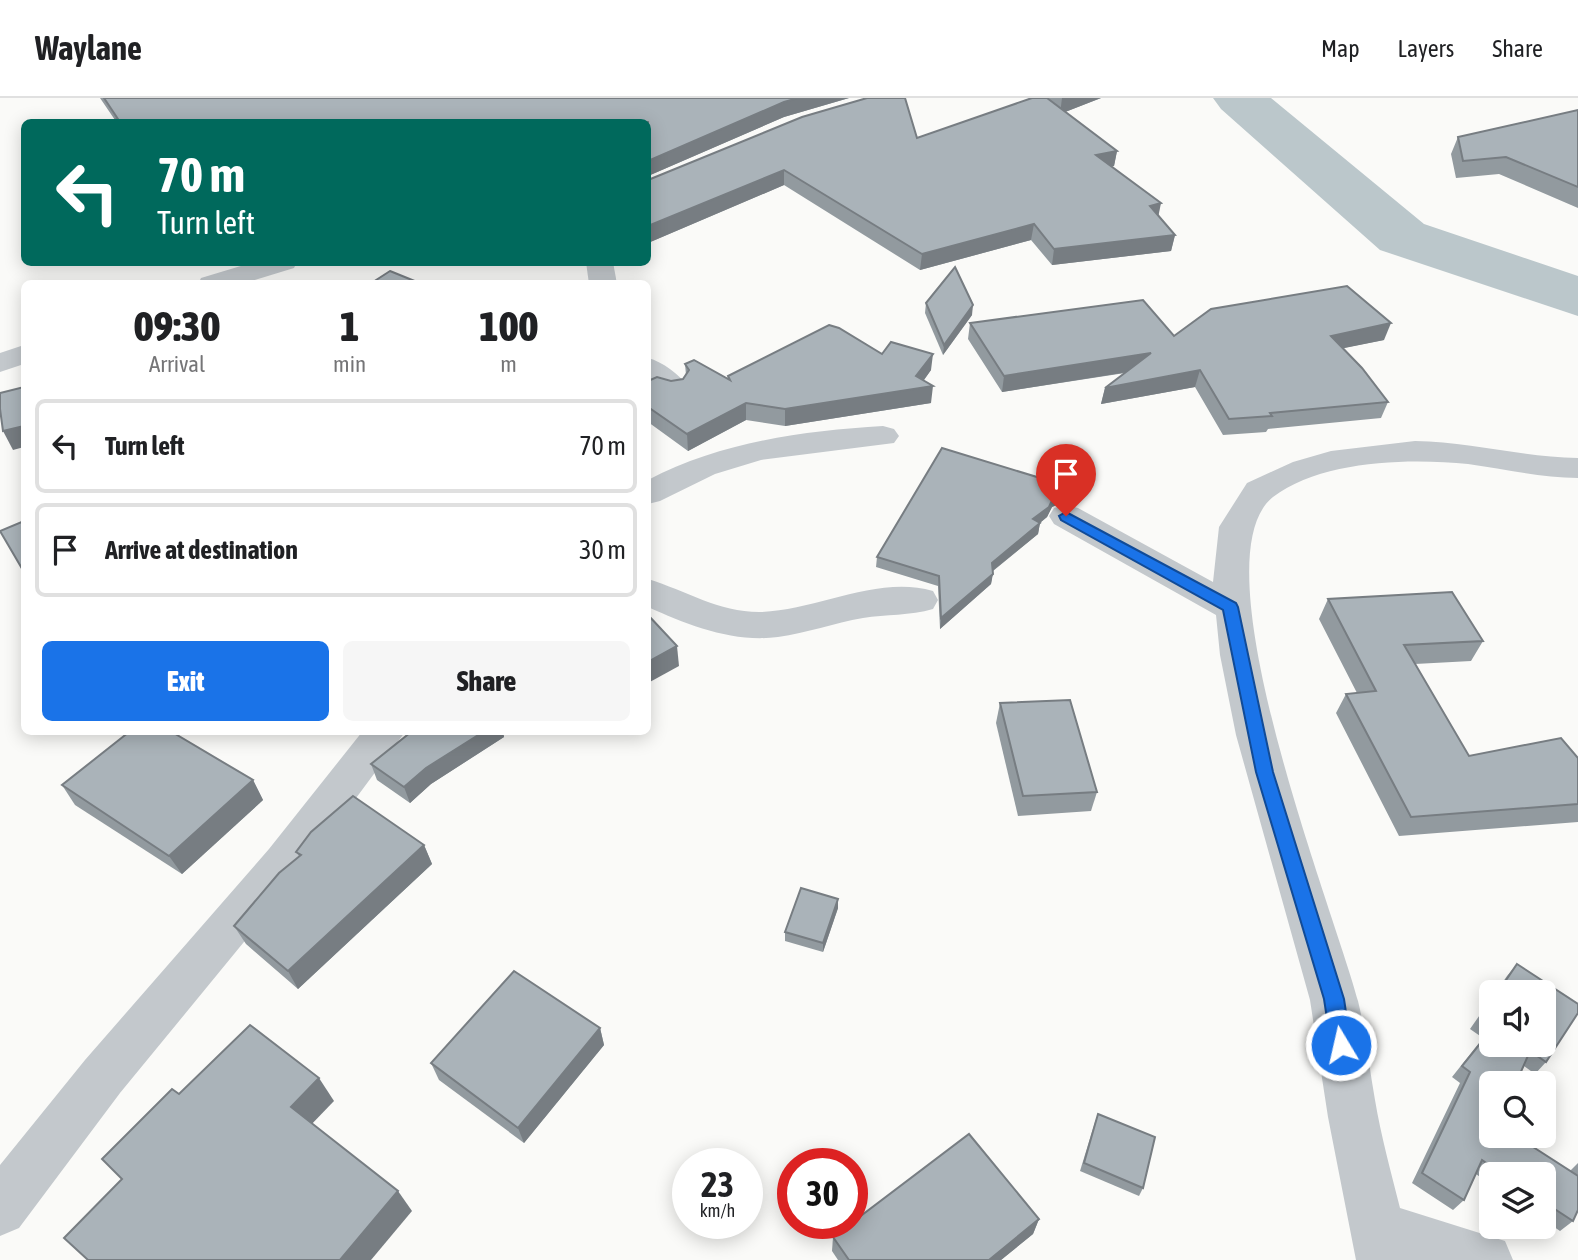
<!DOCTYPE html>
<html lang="en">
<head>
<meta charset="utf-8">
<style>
	:root { --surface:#fff; --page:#f6f6f6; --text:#202124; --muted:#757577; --line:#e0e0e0; --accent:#1a73e8 }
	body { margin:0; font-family:"Asap Condensed",sans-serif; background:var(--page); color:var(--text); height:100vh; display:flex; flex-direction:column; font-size:26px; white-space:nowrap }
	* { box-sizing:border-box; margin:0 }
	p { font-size:23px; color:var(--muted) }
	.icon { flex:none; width:38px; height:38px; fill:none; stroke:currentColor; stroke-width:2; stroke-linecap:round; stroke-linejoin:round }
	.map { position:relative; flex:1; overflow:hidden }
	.panel { position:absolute; left:21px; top:182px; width:630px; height:455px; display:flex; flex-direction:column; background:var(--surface); border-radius:10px; box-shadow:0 4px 18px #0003 }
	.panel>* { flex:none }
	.hud { position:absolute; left:21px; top:21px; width:630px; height:147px; border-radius:10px; box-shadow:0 4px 18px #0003; background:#00695c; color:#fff; overflow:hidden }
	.buttons { position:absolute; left:1479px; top:882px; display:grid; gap:14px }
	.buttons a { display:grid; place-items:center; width:77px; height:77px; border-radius:10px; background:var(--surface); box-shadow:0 4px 18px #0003; font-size:35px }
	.speed { position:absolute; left:672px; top:1050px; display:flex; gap:14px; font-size:35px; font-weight:700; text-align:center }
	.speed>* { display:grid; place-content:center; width:91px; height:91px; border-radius:50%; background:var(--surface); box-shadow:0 4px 18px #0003; line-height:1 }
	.speed small { font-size:18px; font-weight:400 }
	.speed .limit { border:10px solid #d22; background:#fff; color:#111 }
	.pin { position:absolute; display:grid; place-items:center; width:60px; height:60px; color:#fff; margin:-72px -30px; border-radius:50% 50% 50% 0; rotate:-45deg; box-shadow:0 0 7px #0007 }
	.pin .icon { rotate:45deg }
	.me { position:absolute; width:77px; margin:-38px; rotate:351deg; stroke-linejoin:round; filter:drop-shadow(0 0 5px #0008) }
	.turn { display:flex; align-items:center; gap:24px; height:147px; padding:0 21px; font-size:32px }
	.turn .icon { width:91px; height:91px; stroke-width:2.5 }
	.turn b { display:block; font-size:49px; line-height:60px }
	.eta { display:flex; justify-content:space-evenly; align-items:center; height:119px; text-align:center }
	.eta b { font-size:42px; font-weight:800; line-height:49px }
	.button { display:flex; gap:14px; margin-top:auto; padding:14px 21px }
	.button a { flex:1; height:80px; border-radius:10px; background:var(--accent); color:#fff; font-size:28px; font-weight:800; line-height:80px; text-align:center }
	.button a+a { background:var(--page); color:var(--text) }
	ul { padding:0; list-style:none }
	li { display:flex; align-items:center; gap:21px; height:94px; margin:0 14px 10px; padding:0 7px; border:4px solid var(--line); border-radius:10px }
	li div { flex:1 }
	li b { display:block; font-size:26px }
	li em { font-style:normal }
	header { display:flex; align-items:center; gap:42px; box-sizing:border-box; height:98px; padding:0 35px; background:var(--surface); border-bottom:2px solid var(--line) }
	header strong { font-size:33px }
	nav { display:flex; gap:38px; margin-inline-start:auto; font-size:24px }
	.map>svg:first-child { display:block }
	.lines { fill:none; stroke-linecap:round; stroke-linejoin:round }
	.river { fill:#bbc7cb; fill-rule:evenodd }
	.street { fill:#c3c8cc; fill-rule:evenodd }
	.wall { fill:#929a9f }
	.shaded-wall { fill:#777d82 }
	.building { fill:#aab3b9; stroke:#777d82; stroke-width:2 }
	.route { fill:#1a73e8; stroke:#114b97; stroke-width:2 }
</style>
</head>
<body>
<header>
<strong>Waylane</strong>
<nav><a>Map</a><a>Layers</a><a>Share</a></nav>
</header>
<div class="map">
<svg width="1578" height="1162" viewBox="0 0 1578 1162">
	<rect width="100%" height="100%" fill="#fafaf8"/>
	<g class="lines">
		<polygon class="river" points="1213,0 1271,0 1424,126 1578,178 1578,218 1380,152 1221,11"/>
		<g class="street">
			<polygon points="254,164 297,164 294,170 242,186 198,186 201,180"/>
			<polygon points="586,164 613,164 617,186 589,186"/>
			<polygon points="24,247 24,266 0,274 0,255"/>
			<path d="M648 260C663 264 679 276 688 289L684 295C667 300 660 294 648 284Z"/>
			<path d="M883 328 894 331 899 338 894 345 761 362 715 376 660 403 648 406V382C720 344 802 333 883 328Z"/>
			<path d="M1415 343C1470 344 1523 359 1578 360V380C1541 380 1505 371 1468 366 1410 360 1321 362 1273 399 1194 462 1335 815 1358 903 1366 935 1369 969 1375 1002 1381 1038 1391 1074 1400 1110L1505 1143 1513 1162H1356L1328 1019 1310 902 1236 637 1220 557 1216 517 1054 426 1049 418 1054 410 1066 407 1078 410 1213 484 1219 429 1247 385 1293 364 1331 353Z"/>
			<path d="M648 481C687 493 720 515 762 514 818 512 877 477 933 493L938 502 933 511C910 518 886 516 863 520 834 525 807 535 778 539 733 545 688 527 648 509Z"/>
			<polygon points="362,634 405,634 299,777 120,995 19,1130 0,1138 0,1067 85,962 269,751"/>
		</g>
	</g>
	<g class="wall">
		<polygon points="100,0 849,0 784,19 648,78 648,24 115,22"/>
		<polygon points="1028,0 1101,0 1065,14 1117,53 1114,68 1111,68 1158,118 1175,137 1171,153 1052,167 1031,142 920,172 784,87 648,145 648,82 917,40 1030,1"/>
		<polygon points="1578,12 1578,110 1499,76 1456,80 1451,56 1458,39"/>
		<polygon points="926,205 972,217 943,257 925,215"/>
		<polygon points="970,225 1174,238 1384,242 1343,250 1388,304 1381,320 1268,331 1266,334 1223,337 1195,289 1101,306 1105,290 1125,275 1002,294 968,241"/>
		<polygon points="882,256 931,272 924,282 931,305 785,328 746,322 688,353 648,324 648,283 671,283 683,281 686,277 685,266 728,281 728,278"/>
		<polygon points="1073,390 1071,400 1052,409 1047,419 1040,425 1038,436 993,473 991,486 940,531 938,488 876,469 877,459"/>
		<polygon points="1328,501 1483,543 1471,563 1415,566 1469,658 1578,660 1578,724 1399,738 1336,615 1346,596 1357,595 1319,521"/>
		<polygon points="1000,605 1097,694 1091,713 1018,718 996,625"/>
		<polygon points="411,634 503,634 504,639 431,686 410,705 377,682 371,666"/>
		<polygon points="253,682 263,702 182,776 75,707 62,687"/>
		<polygon points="424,747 432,766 298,891 246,846 234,828 299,758 296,754"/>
		<polygon points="838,801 838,810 823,854 785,843 785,834"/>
		<polygon points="1517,866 1578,906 1578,915 1546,964 1535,976 1524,968 1516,985 1491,985 1491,1038 1516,1038 1570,1073 1578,1065 1578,1112 1573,1123 1560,1133 1544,1122 1544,1076 1491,1076 1491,1087 1476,1076 1464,1102 1453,1112 1412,1085 1460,985 1452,979 1483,940 1470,931 1491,901 1491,947 1544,947 1544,894 1496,894 1507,878"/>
		<polygon points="600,930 604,947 524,1045 439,982 431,965"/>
		<polygon points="1098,1016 1143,1090 1139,1098 1080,1073 1095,1024"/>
		<polygon points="1039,1121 1033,1136 1001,1162 838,1162 832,1153 833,1139"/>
	</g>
	<g class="shaded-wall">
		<polygon points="798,0 849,0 784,19 648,78 648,63 784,4"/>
		<polygon points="1062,0 1101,0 1060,16"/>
		<polygon points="1117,53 1114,68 1093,72 1096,57"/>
		<polygon points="784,72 784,87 648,145 648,128"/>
		<polygon points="1161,105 1158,120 1150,108"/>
		<polygon points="1034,126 1031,142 920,172 922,156"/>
		<polygon points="1175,137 1171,153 1052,167 1054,151"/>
		<polygon points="973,207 972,217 943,257 944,247"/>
		<polygon points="1391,225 1384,242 1325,254 1331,238"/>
		<polygon points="1151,255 1147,271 1002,294 1004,278"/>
		<polygon points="933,256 931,272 918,290 933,288 931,305 785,328 785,311 916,278"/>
		<polygon points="1200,272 1195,289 1101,306 1105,290"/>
		<polygon points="746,305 746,322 688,353 687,336"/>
		<polygon points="24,328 24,349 13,352 3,333"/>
		<polygon points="1073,390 1071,400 1052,409 1047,419 1031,432 1033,421 1054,398"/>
		<polygon points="1040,425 1038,436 990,475 992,465"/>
		<polygon points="993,476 991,486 940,531 941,520"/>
		<polygon points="677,548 679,568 648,585 648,564"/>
		<polygon points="483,634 503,634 504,639 431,686 410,705 404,689 426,670"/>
		<polygon points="253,682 263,702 182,776 169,758"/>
		<polygon points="424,747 432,766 298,891 288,873"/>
		<polygon points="838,801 838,810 823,854 823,845"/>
		<polygon points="600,930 604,947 524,1045 518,1030"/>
		<polygon points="319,980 334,1003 307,1031 291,1009"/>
		<polygon points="398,1093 412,1113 371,1162 340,1162"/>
		<polygon points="1039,1121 1033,1136 1001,1162 989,1162"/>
	</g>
	<g class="building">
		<polygon points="104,0 798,0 784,4 648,63 648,24 105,24 118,21"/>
		<polygon points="867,0 905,0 917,40 1032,0 1047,0 1117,53 1096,57 1161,105 1150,108 1175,137 1054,151 1034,126 922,156 784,72 648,128 648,82 802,19"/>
		<polygon points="1578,12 1578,89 1506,59 1463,63 1458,39"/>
		<polygon points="955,169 973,207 944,247 926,205"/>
		<polygon points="390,173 422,186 370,186"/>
		<polygon points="1347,188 1391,225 1331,238 1362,270 1388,304 1270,315 1272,318 1229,321 1200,272 1105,290 1151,255 1004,278 970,225 1143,202 1174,238 1211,211"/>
		<polygon points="829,227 839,230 882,256 891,244 933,256 916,278 933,288 785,311 746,305 687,336 648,309 648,283 657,279 671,283 683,281 689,272 685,266 694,262 730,282 728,278"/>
		<polygon points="24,289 24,328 3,333 0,311 0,295"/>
		<polygon points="942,350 1073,390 1054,398 1049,409 1033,421 1040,425 992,465 993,476 941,520 939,478 877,459"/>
		<polygon points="24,423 24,474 0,433"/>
		<polygon points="1452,494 1483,543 1404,547 1469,658 1561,640 1578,660 1578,706 1411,719 1346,596 1376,593 1328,501"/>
		<polygon points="648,517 677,548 648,564"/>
		<polygon points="1070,602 1097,694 1023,698 1000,605"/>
		<polygon points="129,634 172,634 253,682 169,758 62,687"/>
		<polygon points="411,634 483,634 426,670 404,689 371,666"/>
		<polygon points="353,698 424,747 288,873 234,828 279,775 301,757 296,754 311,734"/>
		<polygon points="801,790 838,801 823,845 785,834"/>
		<polygon points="1517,866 1578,906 1578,915 1546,964 1530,953 1516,985 1491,985 1491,1038 1516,1038 1578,1078 1578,1112 1573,1123 1544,1104 1544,1076 1502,1076 1482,1062 1464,1102 1422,1075 1470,974 1462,968 1491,932 1491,947 1544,947 1544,894 1498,894"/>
		<polygon points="514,873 600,930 518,1030 431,965"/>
		<polygon points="1491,904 1491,927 1481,920"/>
		<polygon points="250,927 319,980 291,1009 398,1093 340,1162 88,1162 64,1140 122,1081 102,1061 172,991 179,996"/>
		<polygon points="1098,1016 1155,1039 1143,1090 1084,1065"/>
		<polygon points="969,1036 1039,1121 989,1162 849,1162 833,1139"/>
	</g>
	<polygon class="route" points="1066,414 1236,505 1238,509 1273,674 1344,901 1351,947 1348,954 1341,957 1334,954 1331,947 1324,901 1256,674 1223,512 1061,422 1059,418"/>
</svg>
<div class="buttons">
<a><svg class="icon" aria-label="sound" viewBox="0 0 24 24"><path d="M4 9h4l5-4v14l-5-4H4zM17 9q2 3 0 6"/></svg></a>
<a><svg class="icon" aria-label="search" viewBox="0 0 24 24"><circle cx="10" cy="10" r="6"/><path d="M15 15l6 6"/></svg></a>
<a><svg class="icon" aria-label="layers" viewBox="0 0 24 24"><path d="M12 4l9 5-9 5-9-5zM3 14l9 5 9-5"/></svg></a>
</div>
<div class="speed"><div>23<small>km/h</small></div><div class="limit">30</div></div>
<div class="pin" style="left:1066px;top:418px;background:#d93025"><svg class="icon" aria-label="arrive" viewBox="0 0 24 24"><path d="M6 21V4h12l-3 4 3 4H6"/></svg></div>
<svg class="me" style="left:1341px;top:947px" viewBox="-20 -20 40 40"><circle r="17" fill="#1a73e8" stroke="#fff" stroke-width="3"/><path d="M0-11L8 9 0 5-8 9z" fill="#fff"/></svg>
<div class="hud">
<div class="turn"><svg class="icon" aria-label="left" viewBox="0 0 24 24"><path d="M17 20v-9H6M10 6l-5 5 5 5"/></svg><div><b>70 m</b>Turn left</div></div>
</div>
<section class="panel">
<div class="eta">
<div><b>09:30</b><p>Arrival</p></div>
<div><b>1</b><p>min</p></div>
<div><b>100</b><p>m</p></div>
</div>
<ul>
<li><svg class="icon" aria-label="left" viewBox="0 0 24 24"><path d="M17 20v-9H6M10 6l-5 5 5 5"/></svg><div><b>Turn left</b></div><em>70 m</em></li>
<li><svg class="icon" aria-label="arrive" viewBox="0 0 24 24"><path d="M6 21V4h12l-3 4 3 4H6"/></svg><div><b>Arrive at destination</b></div><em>30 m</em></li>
</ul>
<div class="button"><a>Exit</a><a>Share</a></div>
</section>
</div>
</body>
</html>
